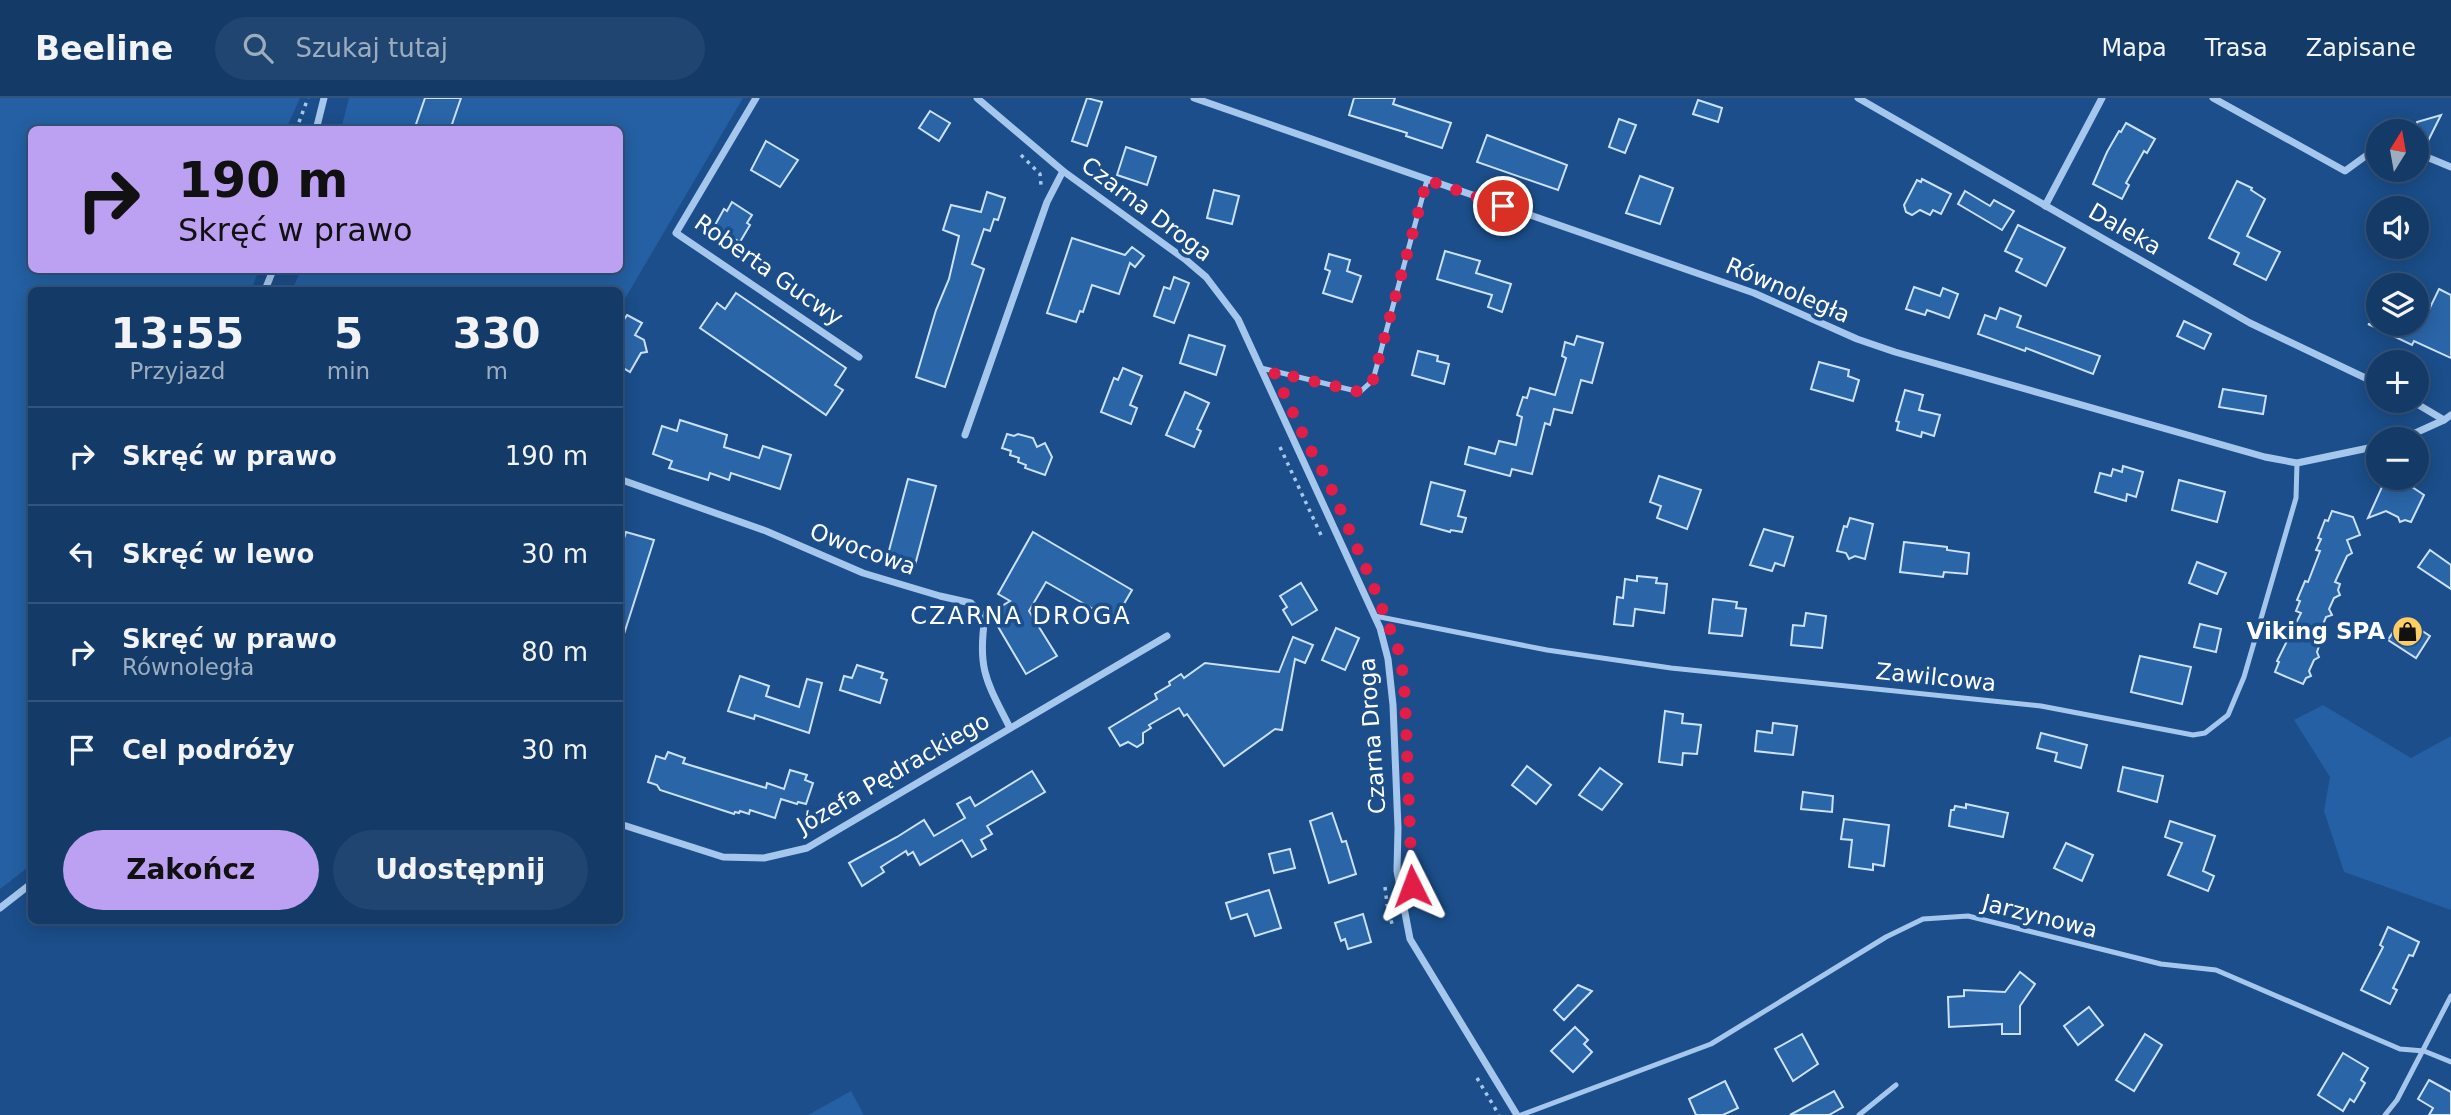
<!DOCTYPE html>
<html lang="pl">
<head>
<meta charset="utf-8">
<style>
	:root { --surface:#143a68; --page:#214571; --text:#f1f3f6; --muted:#9dadc0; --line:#33547c; --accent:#bca0f2 }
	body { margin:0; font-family:"DejaVu Sans",sans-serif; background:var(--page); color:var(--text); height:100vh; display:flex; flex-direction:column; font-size:26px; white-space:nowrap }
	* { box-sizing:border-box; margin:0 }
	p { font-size:23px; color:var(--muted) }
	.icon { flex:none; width:38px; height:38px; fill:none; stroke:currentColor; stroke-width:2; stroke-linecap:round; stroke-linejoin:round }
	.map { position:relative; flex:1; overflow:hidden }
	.panel { position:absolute; left:28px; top:189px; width:595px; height:637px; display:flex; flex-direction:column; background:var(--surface); border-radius:10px; box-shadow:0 4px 18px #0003,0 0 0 2px var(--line) }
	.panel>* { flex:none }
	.banner { position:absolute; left:28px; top:28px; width:595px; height:147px; border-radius:10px; box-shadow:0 4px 18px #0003,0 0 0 2px var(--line); background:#bca0f2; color:#111; overflow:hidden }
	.needle { width:46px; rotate:11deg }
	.controls { position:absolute; left:2366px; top:21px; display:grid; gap:14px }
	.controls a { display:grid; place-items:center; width:63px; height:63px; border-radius:50%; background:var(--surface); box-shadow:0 4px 18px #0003,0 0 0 2px var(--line); font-size:35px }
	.pin { position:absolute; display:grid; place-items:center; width:60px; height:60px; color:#fff; margin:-30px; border:4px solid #fff; border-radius:50%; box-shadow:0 2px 7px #0007 }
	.me { position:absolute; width:77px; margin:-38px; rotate:357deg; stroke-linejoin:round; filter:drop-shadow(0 0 5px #0008) }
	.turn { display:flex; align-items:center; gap:24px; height:147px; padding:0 35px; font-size:32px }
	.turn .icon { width:91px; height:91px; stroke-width:2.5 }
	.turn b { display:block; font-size:49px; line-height:60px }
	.eta { display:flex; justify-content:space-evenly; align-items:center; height:119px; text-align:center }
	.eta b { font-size:42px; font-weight:700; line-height:49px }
	.action { display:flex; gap:14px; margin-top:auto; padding:14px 35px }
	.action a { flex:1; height:80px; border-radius:42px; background:var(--accent); color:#111; font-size:28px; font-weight:700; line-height:80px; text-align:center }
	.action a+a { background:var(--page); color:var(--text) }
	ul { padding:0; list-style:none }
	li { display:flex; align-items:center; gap:21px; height:98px; padding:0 35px; border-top:2px solid var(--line) }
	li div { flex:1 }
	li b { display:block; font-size:26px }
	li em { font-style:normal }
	header { display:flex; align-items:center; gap:42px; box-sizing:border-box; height:98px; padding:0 35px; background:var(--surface); border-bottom:2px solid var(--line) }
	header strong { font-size:33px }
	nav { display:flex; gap:38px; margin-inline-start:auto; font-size:24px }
	.search { width:490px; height:63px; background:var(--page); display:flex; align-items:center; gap:18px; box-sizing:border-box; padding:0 24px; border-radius:38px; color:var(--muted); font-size:26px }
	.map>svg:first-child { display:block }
	.green { fill:#2460a3 }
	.building { fill:#2a65a8; stroke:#cbe1f9; stroke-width:2 }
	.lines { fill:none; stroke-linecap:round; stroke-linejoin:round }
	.path { stroke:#a6c7ed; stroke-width:3.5; stroke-dasharray:3.5 5; stroke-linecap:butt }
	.service { stroke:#a6c7ed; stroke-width:5 }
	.minor { stroke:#a6c7ed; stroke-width:7 }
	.route { stroke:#e11d48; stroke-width:12; stroke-dasharray:0 21.6 }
	.labels { text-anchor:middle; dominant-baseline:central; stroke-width:7; stroke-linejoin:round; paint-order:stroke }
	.street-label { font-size:23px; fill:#fff; stroke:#1b4e8a }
	.poi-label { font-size:23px; font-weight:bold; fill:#fff; stroke:#1b4e8a; text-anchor:end }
	.neighbourhood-label { font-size:24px; letter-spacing:2px; fill:#fff; stroke:#1b4e8a }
</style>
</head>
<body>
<header>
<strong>Beeline</strong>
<div class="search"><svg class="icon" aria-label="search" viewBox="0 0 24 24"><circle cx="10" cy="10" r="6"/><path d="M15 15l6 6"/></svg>Szukaj tutaj</div>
<nav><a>Mapa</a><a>Trasa</a><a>Zapisane</a></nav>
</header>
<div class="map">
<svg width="2451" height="1017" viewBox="0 0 2451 1017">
	<rect width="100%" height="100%" fill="#1b4e8a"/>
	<g class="green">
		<polygon points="0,0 300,0 286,31 32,32 32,172 259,172 251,192 32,192 31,767 0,791"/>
		<polygon points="349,0 743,0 620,209 620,192 300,192 293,190 301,172 620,172 620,32 341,31"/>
		<polygon points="2323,607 2411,660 2451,638 2451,812 2344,774 2324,713 2330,679 2294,622"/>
		<polygon points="851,993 864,1017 808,1017"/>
	</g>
	<g class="building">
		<polygon points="425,0 461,0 450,32 414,32"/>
		<polygon points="1087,0 1102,4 1087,48 1072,43"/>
		<polygon points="1354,0 1395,0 1393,6 1451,25 1442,50 1406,38 1407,35 1349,17"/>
		<polygon points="1698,2 1722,10 1718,24 1693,16"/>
		<polygon points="930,13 950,25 939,43 919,30"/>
		<polygon points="2441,17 2424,51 2417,49 2417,24"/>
		<polygon points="1619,21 1636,27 1625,55 1609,49"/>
		<polygon points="2126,25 2155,41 2147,55 2144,53 2126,85 2129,87 2122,101 2093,86 2107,54 2119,33 2121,34"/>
		<polygon points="1487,37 1567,67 1558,92 1477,64"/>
		<polygon points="766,43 798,62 780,89 751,72"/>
		<polygon points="1126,49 1156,59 1147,87 1117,77"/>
		<polygon points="1640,78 1673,90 1660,126 1626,115"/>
		<polygon points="1922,81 1951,96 1941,116 1933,112 1930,117 1920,112 1912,117 1906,114 1904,107 1917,82 1921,84"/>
		<polygon points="2237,83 2252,90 2251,92 2265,101 2247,138 2280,154 2266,182 2234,166 2239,155 2209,140"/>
		<polygon points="1214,92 1239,98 1232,126 1207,120"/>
		<polygon points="1965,93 1990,108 1994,102 2014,113 2002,132 1958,106"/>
		<polygon points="987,94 1005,100 998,122 994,121 990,133 984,131 972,166 984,171 945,289 916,279 936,212 949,181 959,138 943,132 951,107 981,114"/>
		<polygon points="732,104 752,117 747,125 750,127 740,144 714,129 724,111 727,113"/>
		<polygon points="2018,127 2065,150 2046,188 2016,173 2022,161 2005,153"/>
		<polygon points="1072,140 1125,157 1132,149 1144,158 1135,169 1130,165 1119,196 1092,187 1083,214 1080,213 1076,224 1047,215"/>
		<polygon points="1445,153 1480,163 1476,175 1511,186 1502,214 1488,209 1492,197 1437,181"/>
		<polygon points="1329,156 1350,162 1347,173 1361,178 1352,204 1323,195 1330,173 1325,171"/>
		<polygon points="1174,179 1189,185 1174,225 1154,218 1164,189 1170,191"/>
		<polygon points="1914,189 1940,198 1943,190 1958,196 1949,220 1927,212 1925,217 1906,211"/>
		<polygon points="2439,191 2451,197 2451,260 2414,243 2412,247 2368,226 2417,226 2417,216 2425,220"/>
		<polygon points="736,195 846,270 835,287 843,292 826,317 700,230 717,205 725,211"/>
		<polygon points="2000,210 2021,218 2017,229 2100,258 2093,276 2026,250 2025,253 1978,236 1985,217 1996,221"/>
		<polygon points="627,217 642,225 635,237 644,242 647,254 641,255 630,274 620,268 620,228"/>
		<polygon points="2184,223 2211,236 2204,251 2177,238"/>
		<polygon points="1189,237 1225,248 1216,277 1180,265"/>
		<polygon points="1577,238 1603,245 1592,285 1581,282 1572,315 1554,311 1550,327 1545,325 1532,376 1512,371 1510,378 1465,366 1469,349 1495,356 1499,343 1516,347 1522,319 1517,317 1523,299 1527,300 1530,290 1555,297 1566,260 1562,258 1565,244 1574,247"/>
		<polygon points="1418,253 1438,258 1437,263 1449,266 1444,286 1412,277"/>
		<polygon points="1819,264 1849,272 1848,278 1859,282 1853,303 1811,291"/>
		<polygon points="1123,270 1142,278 1130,307 1137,310 1131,326 1101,314 1114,280 1118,282"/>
		<polygon points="2223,291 2266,298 2263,316 2219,309"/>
		<polygon points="1905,292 1923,297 1919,312 1940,317 1934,338 1922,334 1921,339 1897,332 1899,324 1896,323"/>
		<polygon points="1185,294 1209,305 1197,331 1201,333 1194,349 1166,337"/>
		<polygon points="680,322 727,337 724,349 759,360 763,348 791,357 780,391 731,375 729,382 710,375 708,382 669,370 672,363 653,356 662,328 677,333"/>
		<polygon points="1007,336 1014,338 1018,336 1033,340 1037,349 1045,345 1052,359 1045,377 1025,370 1026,367 1018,364 1019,360 1010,357 1011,353 1002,350"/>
		<polygon points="2123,368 2143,374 2136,399 2127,396 2126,403 2095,394 2100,375 2111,378 2113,371 2122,374"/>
		<polygon points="1659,378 1701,392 1687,431 1657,420 1661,408 1650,404"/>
		<polygon points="2386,380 2394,380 2406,385 2424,397 2411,424 2405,422 2400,424 2398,419 2386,413 2368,420"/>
		<polygon points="908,381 936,388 914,471 886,464"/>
		<polygon points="2179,382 2225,394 2217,424 2172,412"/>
		<polygon points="1431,384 1465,393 1458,418 1466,420 1462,434 1451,432 1450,434 1421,426"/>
		<polygon points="2332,413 2353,419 2360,437 2347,442 2352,455 2347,458 2335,484 2340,486 2338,492 2340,497 2334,500 2329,511 2332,517 2326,519 2315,546 2319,548 2317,554 2319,559 2314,562 2309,573 2311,578 2306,580 2303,586 2275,574 2279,564 2277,563 2301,515 2296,513 2300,503 2297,502 2305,483 2308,484 2320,453 2316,452 2321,441 2318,440 2325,422 2328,423"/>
		<polygon points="1850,420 1873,426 1865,461 1855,458 1849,461 1846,455 1837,453 1844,428 1847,429"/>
		<polygon points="1764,431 1793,439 1784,468 1775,465 1772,473 1750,467"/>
		<polygon points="626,434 654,442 623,539 620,539 620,454"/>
		<polygon points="1033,434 1132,492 1114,523 1046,484 1029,513 1057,558 1026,576 990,515 1010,503 998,496"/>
		<polygon points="1904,444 1947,449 1947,452 1969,455 1967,476 1944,474 1943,479 1900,474"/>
		<polygon points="2430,452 2451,467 2451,491 2418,469"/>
		<polygon points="2197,464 2226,475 2217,496 2189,485"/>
		<polygon points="1637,478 1657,480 1656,485 1667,486 1664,515 1635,511 1633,528 1614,526 1617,499 1623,500 1625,481 1637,483"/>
		<polygon points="1301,485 1317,512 1292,527 1283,512 1287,509 1280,498"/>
		<polygon points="1713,501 1737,504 1736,510 1746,511 1742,538 1709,535"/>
		<polygon points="1806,515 1826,518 1822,550 1791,547 1793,527 1804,528"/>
		<polygon points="2402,520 2430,538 2416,560 2388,542"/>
		<polygon points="2200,526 2221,531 2216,554 2194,549"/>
		<polygon points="1336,530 1359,540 1345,572 1322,562"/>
		<polygon points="1293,539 1313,547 1305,565 1295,561 1282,632 1275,631 1224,668 1187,616 1184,618 1179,610 1149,627 1151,630 1143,635 1143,645 1137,649 1128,644 1120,648 1109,630 1157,601 1155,596 1170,587 1169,584 1181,576 1184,580 1205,565 1279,574"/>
		<polygon points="2140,558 2191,569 2182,606 2131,594"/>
		<polygon points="857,567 883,575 881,580 887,582 880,605 840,592 844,578 852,580"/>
		<polygon points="740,578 769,588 766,598 799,609 807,581 822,585 809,635 755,617 754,621 728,613"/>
		<polygon points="1665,613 1683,616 1682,625 1701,627 1697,656 1683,655 1682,667 1659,664"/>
		<polygon points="1773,625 1797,628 1793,657 1755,653 1757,633 1772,635"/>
		<polygon points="2041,635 2087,647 2081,670 2055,663 2057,655 2037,650"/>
		<polygon points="668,654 685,660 683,665 766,690 767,685 784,691 790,672 807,677 805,682 813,685 806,706 798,704 797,706 781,701 775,720 750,712 749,716 740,713 739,715 735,714 734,716 660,692 657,687 648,684 656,658 665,661"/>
		<polygon points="1527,668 1551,687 1536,706 1512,687"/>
		<polygon points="2123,669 2163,678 2157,704 2118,693"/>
		<polygon points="1600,670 1622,686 1602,712 1579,697"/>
		<polygon points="1032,673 1045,694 987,728 992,736 981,742 986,751 972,759 962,742 920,767 913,754 908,757 906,753 881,769 884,774 862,788 849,765 897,739 924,722 934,738 965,720 957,706 970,699 975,708"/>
		<polygon points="1803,694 1833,698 1832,714 1801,711"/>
		<polygon points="1966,706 2008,715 2003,739 1949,728 1951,712 1954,712 1955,708 1966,710"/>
		<polygon points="1332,715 1342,744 1346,743 1356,776 1329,785 1310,723"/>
		<polygon points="1844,721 1889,727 1884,768 1873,766 1873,772 1849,769 1852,742 1841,741"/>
		<polygon points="2170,723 2215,738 2203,773 2214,778 2208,793 2168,777 2182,745 2165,739"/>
		<polygon points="2066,745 2093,757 2082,783 2054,770"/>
		<polygon points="1290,751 1295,770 1274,775 1269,756"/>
		<polygon points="1269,792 1281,830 1255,838 1247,816 1231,821 1226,805"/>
		<polygon points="1363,816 1371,844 1348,851 1345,841 1341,843 1335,825"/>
		<polygon points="2388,829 2419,844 2413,858 2409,857 2401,874 2393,890 2397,892 2390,906 2361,892 2383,849 2380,847"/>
		<polygon points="2020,874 2035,886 2020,908 2020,936 2002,936 2002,926 1949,929 1948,899 1964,898 1964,892 2005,894"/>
		<polygon points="1578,887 1592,893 1564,922 1554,912"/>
		<polygon points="2089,909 2103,927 2078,947 2064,928"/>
		<polygon points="1575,929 1588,942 1584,946 1592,954 1573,974 1551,953"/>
		<polygon points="1802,936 1818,966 1793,983 1775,951"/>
		<polygon points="2145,936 2162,947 2134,993 2116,982"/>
		<polygon points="2343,955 2368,970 2361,982 2365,985 2354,1004 2350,1001 2343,1013 2318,997"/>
		<polygon points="2429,982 2451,994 2451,1017 2429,1017 2433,1010 2418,1001"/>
		<polygon points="1725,983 1738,1010 1723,1017 1696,1017 1689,1001"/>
		<polygon points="1834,993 1843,1009 1829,1017 1790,1017"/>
	</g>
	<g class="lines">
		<g class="path">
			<polyline points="296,32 308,0"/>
			<polyline points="1021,57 1040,76 1041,87"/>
			<polyline points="1280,349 1321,437"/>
			<polyline points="1385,789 1387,806 1392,826"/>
			<polyline points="1477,980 1499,1017"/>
		</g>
		<g class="service">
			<polyline points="1261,270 1360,294 1373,282 1427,82"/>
			<polyline points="1375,518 1547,552 1671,570 2041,608 2193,637 2205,635 2228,617 2244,579 2296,400 2297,365"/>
			<polyline points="1521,1017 1711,946 1886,839 1923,821 1968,818 2161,866 2216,872 2400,951 2424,953 2451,964"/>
			<polyline points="1859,1017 1896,987"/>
			<polyline points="2385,1017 2397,1002 2451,898"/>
		</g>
		<g class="minor">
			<polyline points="756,0 676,135 859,259"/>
			<polyline points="977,0 1063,73 1186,162 1206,179 1238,221 1380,530 1388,561 1393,607 1398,730 1397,773 1410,841 1517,1017"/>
			<polyline points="1194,0 1754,195 1857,241 1895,254 2265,359 2297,365 2378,348"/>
			<polyline points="1858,0 2250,225 2378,286"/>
			<polyline points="2213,0 2345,73 2378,49"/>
			<polyline points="316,32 324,0"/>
			<polyline points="2417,55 2451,69"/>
			<polyline points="2045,108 2102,0"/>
			<polyline points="265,192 273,172"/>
			<polyline points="2412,303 2444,322 2451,317"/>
			<polyline points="965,337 1047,104 1063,73"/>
			<polyline points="2402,341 2444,322"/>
			<path d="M620 390 622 382 766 433 863 475 940 498 971 505 985 519C977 572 987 584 1010 630"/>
			<polyline points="620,726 723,759 764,760 807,750 1167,538"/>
			<polyline points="0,810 32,785"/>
		</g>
	</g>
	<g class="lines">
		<polyline class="route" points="1412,788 1405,599 1401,559 1371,482 1328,383 1308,347 1274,274 1360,294 1373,282 1427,82 1503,108"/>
	</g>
	<defs>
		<symbol id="shop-disc" viewBox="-11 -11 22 22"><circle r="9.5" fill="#fece63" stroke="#1b4e8a"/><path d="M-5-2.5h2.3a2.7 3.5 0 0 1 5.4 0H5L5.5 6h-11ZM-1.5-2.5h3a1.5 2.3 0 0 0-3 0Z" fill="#111"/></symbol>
	</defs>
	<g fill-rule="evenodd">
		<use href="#shop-disc" x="2390" y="516" width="35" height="35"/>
	</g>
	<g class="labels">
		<g class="street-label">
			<text transform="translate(1147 111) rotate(37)">Czarna Droga</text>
			<text transform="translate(2125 131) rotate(30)">Daleka</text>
			<text transform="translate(769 172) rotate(35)">Roberta Gucwy</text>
			<text transform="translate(1788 192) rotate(23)">Równoległa</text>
			<text transform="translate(863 451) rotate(20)">Owocowa</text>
			<text transform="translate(1936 579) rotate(6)">Zawilcowa</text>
			<text transform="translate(1372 638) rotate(-94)">Czarna Droga</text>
			<text transform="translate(893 675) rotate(-30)">Józefa Pędrackiego</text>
			<text transform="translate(2040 818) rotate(14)">Jarzynowa</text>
		</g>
		<g class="poi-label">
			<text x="2385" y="533">Viking SPA</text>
		</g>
		<g class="neighbourhood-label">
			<text x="1021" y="518">CZARNA DROGA</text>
		</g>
	</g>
</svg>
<div class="controls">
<a><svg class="needle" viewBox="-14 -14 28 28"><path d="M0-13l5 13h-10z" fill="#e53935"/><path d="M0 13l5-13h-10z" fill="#9dadc0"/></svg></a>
<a><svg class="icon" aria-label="sound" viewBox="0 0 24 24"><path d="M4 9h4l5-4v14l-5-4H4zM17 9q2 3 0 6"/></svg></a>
<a><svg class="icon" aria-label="layers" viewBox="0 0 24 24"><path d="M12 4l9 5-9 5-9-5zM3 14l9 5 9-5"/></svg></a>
<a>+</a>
<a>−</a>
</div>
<div class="pin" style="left:1503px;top:108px;background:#d93025"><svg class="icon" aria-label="arrive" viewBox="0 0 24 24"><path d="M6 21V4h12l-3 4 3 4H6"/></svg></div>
<svg class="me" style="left:1412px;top:788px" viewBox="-20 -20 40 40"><path d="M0-17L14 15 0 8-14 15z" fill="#e11d48" stroke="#fff" stroke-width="4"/></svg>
<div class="banner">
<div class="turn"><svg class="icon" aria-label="right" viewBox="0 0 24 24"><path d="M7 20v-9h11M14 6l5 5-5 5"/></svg><div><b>190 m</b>Skręć w prawo</div></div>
</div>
<section class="panel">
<div class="eta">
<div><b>13:55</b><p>Przyjazd</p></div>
<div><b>5</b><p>min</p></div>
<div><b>330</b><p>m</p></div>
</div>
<ul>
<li><svg class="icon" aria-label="right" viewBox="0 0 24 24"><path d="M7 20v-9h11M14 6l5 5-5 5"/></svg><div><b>Skręć w prawo</b></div><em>190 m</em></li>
<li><svg class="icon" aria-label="left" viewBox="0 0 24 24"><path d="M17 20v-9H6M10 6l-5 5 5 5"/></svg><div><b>Skręć w lewo</b></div><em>30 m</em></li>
<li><svg class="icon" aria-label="right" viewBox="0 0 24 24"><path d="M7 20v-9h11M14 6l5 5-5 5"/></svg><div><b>Skręć w prawo</b><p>Równoległa</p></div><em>80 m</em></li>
<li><svg class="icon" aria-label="arrive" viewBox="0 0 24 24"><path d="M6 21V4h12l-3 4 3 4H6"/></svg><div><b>Cel podróży</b></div><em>30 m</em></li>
</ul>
<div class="action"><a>Zakończ</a><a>Udostępnij</a></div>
</section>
</div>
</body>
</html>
